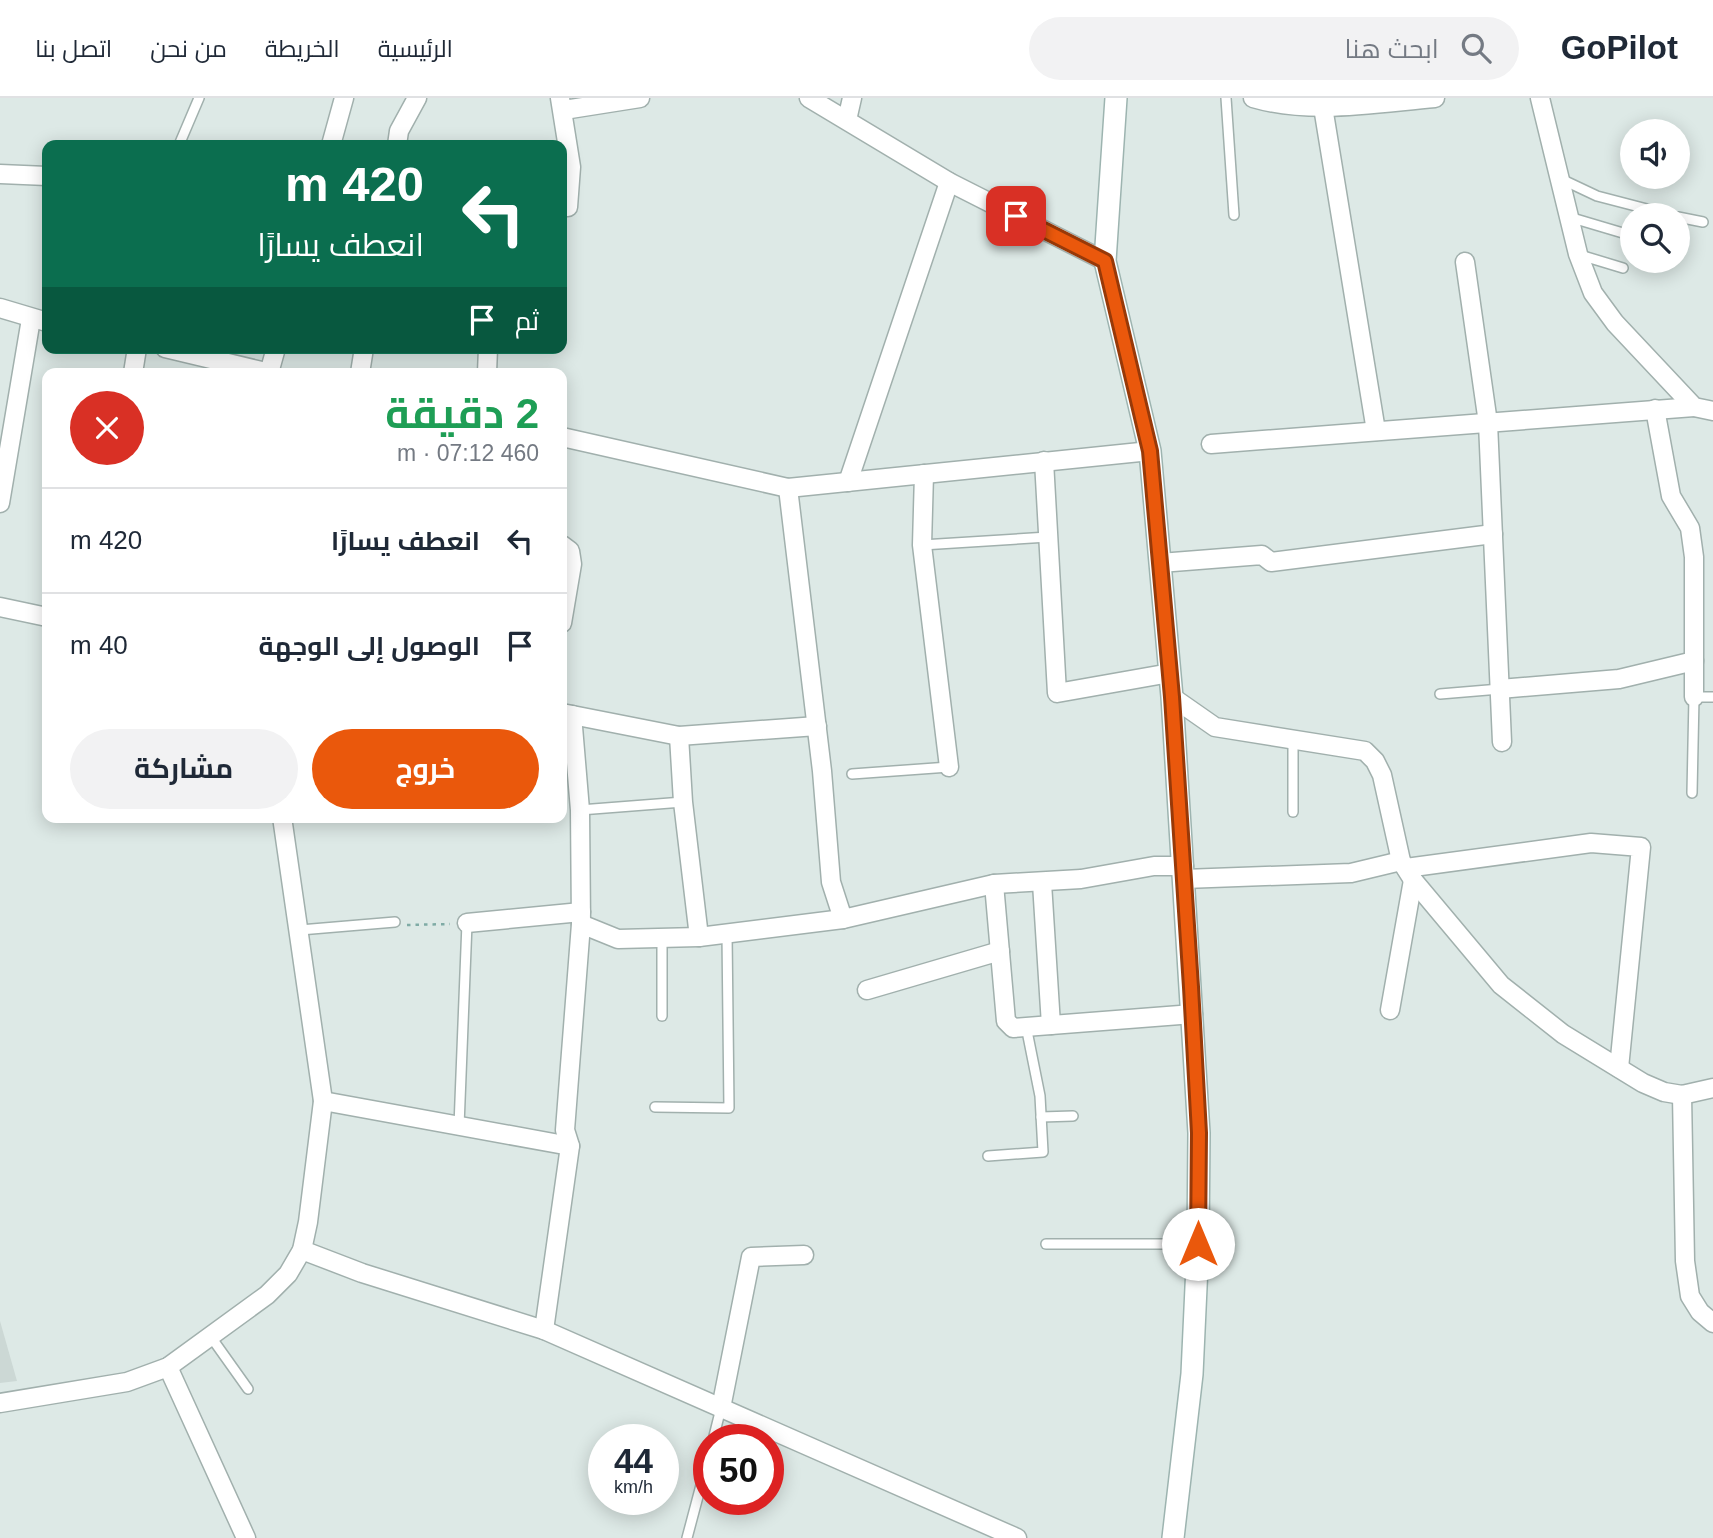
<!DOCTYPE html>
<html lang="ar">
<head>
<meta charset="utf-8">
<style>
	:root { --surface:#fff; --page:#f2f2f3; --text:#1f2937; --muted:#747a83; --line:#e0e1e3; --accent:#ea580c }
	body { margin:0; font-family:Arial,Cairo,sans-serif; background:var(--page); color:var(--text); direction:rtl; height:100vh; display:flex; flex-direction:column; font-size:26px; white-space:nowrap }
	* { box-sizing:border-box; margin:0 }
	p { font-size:23px; color:var(--muted) }
	.icon { flex:none; width:38px; height:38px; fill:none; stroke:currentColor; stroke-width:2; stroke-linecap:round; stroke-linejoin:round }
	.map { position:relative; flex:1; overflow:hidden; direction:ltr }
	.sheet { position:absolute; left:42px; top:270px; width:525px; height:455px; display:flex; flex-direction:column; background:var(--surface); border-radius:14px; box-shadow:0 4px 18px #0003; direction:rtl }
	.sheet>* { flex:none }
	.hud { position:absolute; left:42px; top:42px; width:525px; height:214px; border-radius:14px; box-shadow:0 4px 18px #0003; direction:rtl; background:#0b6e4f; color:#fff; overflow:hidden }
	.buttons { position:absolute; left:1620px; top:21px; display:grid; gap:14px }
	.buttons a { display:grid; place-items:center; width:70px; height:70px; border-radius:50%; background:var(--surface); box-shadow:0 4px 18px #0003; font-size:35px }
	.speed { position:absolute; left:588px; top:1326px; display:flex; gap:14px; font-size:35px; font-weight:700; text-align:center }
	.speed>* { display:grid; place-content:center; width:91px; height:91px; border-radius:50%; background:var(--surface); box-shadow:0 4px 18px #0003; line-height:1 }
	.speed small { font-size:18px; font-weight:400 }
	.speed .limit { border:10px solid #d22; background:#fff; color:#111 }
	.pin { position:absolute; display:grid; place-items:center; width:60px; height:60px; color:#fff; margin:-30px; border-radius:14px; box-shadow:0 4px 10px #0006 }
	.me { position:absolute; width:77px; margin:-38px; rotate:0deg; stroke-linejoin:round; filter:drop-shadow(0 0 5px #0008) }
	.turn { display:flex; align-items:center; gap:24px; height:147px; padding:0 28px; font-size:32px }
	.turn .icon { width:91px; height:91px; stroke-width:2.5 }
	.turn b { display:block; font-size:49px; line-height:60px }
	.then { display:flex; align-items:center; height:66px; padding:0 28px; background:#0003; gap:14px; font-size:26px }
	.round { display:grid; place-items:center; flex:none; width:74px; height:74px; border-radius:37px; background:var(--page) }
	.head { display:flex; align-items:center; justify-content:space-between; height:119px; padding:0 28px }
	h1 { font-size:42px; font-weight:700; line-height:52px; color:#1e9e55 }
	.cta { display:flex; gap:14px; margin-top:auto; padding:14px 28px }
	.cta a { flex:1; height:80px; border-radius:42px; background:var(--accent); color:#fff; font-size:28px; font-weight:700; line-height:80px; text-align:center }
	.cta a+a { background:var(--page); color:var(--text) }
	ul { padding:0; list-style:none }
	li { display:flex; align-items:center; gap:21px; height:105px; padding:0 28px; border-top:2px solid var(--line) }
	li div { flex:1 }
	li b { display:block; font-size:26px }
	li em { font-style:normal }
	header { display:flex; align-items:center; gap:42px; box-sizing:border-box; height:98px; padding:0 35px; background:var(--surface); border-bottom:2px solid var(--line) }
	header strong { font-size:33px }
	nav { display:flex; gap:38px; margin-inline-start:auto; font-size:24px }
	.search { width:490px; height:63px; background:var(--page); display:flex; align-items:center; gap:18px; box-sizing:border-box; padding:0 24px; border-radius:38px; color:var(--muted); font-size:26px }
	.map>svg:first-child { display:block }
	.built { fill:#ccd8d5 }
	.lines { fill:none; stroke-linecap:round; stroke-linejoin:round }
	.service-casing { stroke:#a1b0ad; stroke-width:12 }
	.minor-casing { stroke:#a1b0ad; stroke-width:21 }
	.secondary-casing { stroke:#9db4b0; stroke-width:24 }
	.path { stroke:#7faba5; stroke-width:2.5; stroke-dasharray:3.5 5; stroke-linecap:butt }
	.service { stroke:#fff; stroke-width:9 }
	.minor { stroke:#fff; stroke-width:18 }
	.secondary { stroke:#fff; stroke-width:21 }
	.route-casing { stroke:#983908; stroke-width:18 }
	.route { stroke:#ea580c; stroke-width:12 }
</style>
</head>
<body>
<header>
<strong>GoPilot</strong>
<div class="search"><svg class="icon" aria-label="search" viewBox="0 0 24 24"><circle cx="10" cy="10" r="6"/><path d="M15 15l6 6"/></svg>ابحث هنا</div>
<nav><a>الرئيسية</a><a>الخريطة</a><a>من نحن</a><a>اتصل بنا</a></nav>
</header>
<div class="map">
<svg width="1713" height="1440" viewBox="0 0 1713 1440">
	<rect width="100%" height="100%" fill="#dde9e6"/>
	<polygon class="built" points="0,1223 17,1283 0,1285"/>
	<g class="lines">
		<defs>
			<g id="service">
				<polyline points="1226,0 1234,117"/>
				<polyline points="179,47 199,0"/>
				<polyline points="1561,81 1597,98 1670,117"/>
				<polyline points="1569,119 1633,138"/>
				<polyline points="1678,119 1703,124"/>
				<polyline points="1580,157 1623,170"/>
				<polyline points="922,447 1048,439"/>
				<polyline points="1440,596 1500,591"/>
				<polyline points="852,676 949,669"/>
				<polyline points="1692,695 1694,599 1713,599"/>
				<polyline points="580,712 683,704"/>
				<polyline points="1293,714 1293,642"/>
				<polyline points="300,832 395,824"/>
				<polyline points="662,918 662,840"/>
				<polyline points="655,1009 729,1010 727,836"/>
				<polyline points="1041,1019 1073,1018"/>
				<polyline points="459,1028 467,825"/>
				<polyline points="988,1058 1043,1054 1040,998 1026,928"/>
				<polyline points="1046,1146 1197,1146"/>
				<polyline points="211,1239 248,1291"/>
				<polyline points="713,1342 721,1310"/>
				<polyline points="687,1440 709,1357"/>
			</g>
			<g id="minor">
				<polyline points="560,0 571,69 568,109 562,109"/>
				<polyline points="809,0 949,84 1105,163"/>
				<path d="M1253 0C1311 17 1376 5 1435 0"/>
				<polyline points="1540,0 1578,156 1593,195 1615,225 1694,309 1713,313"/>
				<polyline points="1323,9 1376,333"/>
				<polyline points="564,12 640,0"/>
				<polyline points="847,22 852,0"/>
				<polyline points="331,47 344,0"/>
				<polyline points="397,47 399,33 417,0"/>
				<polyline points="0,76 47,78"/>
				<polyline points="1465,164 1488,325 1502,644"/>
				<polyline points="0,210 47,224"/>
				<polyline points="165,250 270,275"/>
				<polyline points="133,275 137,250"/>
				<polyline points="269,275 276,250"/>
				<polyline points="360,275 364,250"/>
				<polyline points="487,275 488,250"/>
				<polyline points="1655,311 1671,398 1690,430 1694,459 1694,599"/>
				<polyline points="562,339 788,390 1150,353"/>
				<polyline points="1211,346 1694,309"/>
				<polyline points="1044,363 1057,595 1170,575"/>
				<polyline points="924,376 922,447 949,669"/>
				<polyline points="848,384 949,84"/>
				<polyline points="788,390 822,673 831,784 843,821"/>
				<polyline points="0,405 31,221"/>
				<polyline points="562,447 570,453 572,466 562,525"/>
				<polyline points="1160,465 1262,457 1271,464 1493,436"/>
				<polyline points="0,509 47,519"/>
				<polyline points="1500,591 1619,581 1694,563"/>
				<polyline points="1172,599 1215,629 1365,653 1375,663 1382,677 1401,763 1413,782 1501,887 1563,936 1643,985 1664,994 1682,997 1713,990"/>
				<polyline points="562,615 679,638 817,628"/>
				<polyline points="679,638 683,704 699,839"/>
				<polyline points="1406,770 1591,745 1641,749 1619,970"/>
				<polyline points="1184,781 1351,775 1401,763"/>
				<polyline points="1042,785 1051,927"/>
				<polyline points="994,786 1006,923 1013,930 1193,916"/>
				<polyline points="467,825 581,814"/>
				<polyline points="581,826 618,841 699,839 843,821 994,786 1081,781 1154,768 1184,768"/>
				<polyline points="867,892 1000,853"/>
				<polyline points="1390,912 1413,782"/>
				<polyline points="1682,997 1685,1163 1690,1198 1700,1214 1713,1225"/>
				<polyline points="323,1003 570,1048"/>
				<polyline points="302,1152 362,1175 544,1232 1017,1440"/>
				<polyline points="544,1232 570,1048 565,1032 581,826 580,712 572,617"/>
				<polyline points="168,1269 246,1440"/>
				<polyline points="0,1305 127,1284 168,1269 267,1197 288,1176 302,1152 308,1124 323,1003 282,719"/>
				<polyline points="721,1310 751,1159 804,1157"/>
			</g>
			<polyline id="secondary" points="1116,0 1105,163 1150,353 1172,599 1199,1035 1198,1146 1192,1276 1173,1440"/>
		</defs>
		<use href="#service" class="service-casing"/>
		<use href="#minor" class="minor-casing"/>
		<use href="#secondary" class="secondary-casing"/>
		<polyline class="path" points="407,827 450,826"/>
		<use href="#service" class="service"/>
		<use href="#minor" class="minor"/>
		<use href="#secondary" class="secondary"/>
	</g>
	<g class="lines">
		<defs>
			<polyline id="route" points="1016,118 1105,163 1150,353 1172,599 1191,889 1199,1035 1198,1146"/>
		</defs>
		<use href="#route" class="route-casing"/>
		<use href="#route" class="route"/>
	</g>
</svg>
<div class="buttons">
<a><svg class="icon" aria-label="sound" viewBox="0 0 24 24"><path d="M4 9h4l5-4v14l-5-4H4zM17 9q2 3 0 6"/></svg></a>
<a><svg class="icon" aria-label="search" viewBox="0 0 24 24"><circle cx="10" cy="10" r="6"/><path d="M15 15l6 6"/></svg></a>
</div>
<div class="speed"><div>44<small>km/h</small></div><div class="limit">50</div></div>
<div class="pin" style="left:1016px;top:118px;background:#d93025"><svg class="icon" aria-label="arrive" viewBox="0 0 24 24"><path d="M6 21V4h12l-3 4 3 4H6"/></svg></div>
<svg class="me" style="left:1198px;top:1146px" viewBox="-20 -20 40 40"><circle r="19" fill="#fff"/><path d="M0-13L10 11 0 6-10 11z" fill="#ea580c"/></svg>
<div class="hud">
<div class="turn"><svg class="icon" aria-label="left" viewBox="0 0 24 24"><path d="M17 20v-9H6M10 6l-5 5 5 5"/></svg><div><b>420 m</b>انعطف يسارًا</div></div>
<div class="then">ثم<svg class="icon" aria-label="arrive" viewBox="0 0 24 24"><path d="M6 21V4h12l-3 4 3 4H6"/></svg></div>
</div>
<section class="sheet">
<div class="head"><div><h1>2 دقيقة</h1><p>460 m · 07:12</p></div><a class="round" style="background:#d93025;color:#fff"><svg class="icon" aria-label="close" viewBox="0 0 24 24"><path d="M6 6l12 12M18 6L6 18"/></svg></a></div>
<ul>
<li><svg class="icon" aria-label="left" viewBox="0 0 24 24"><path d="M17 20v-9H6M10 6l-5 5 5 5"/></svg><div><b>انعطف يسارًا</b></div><em>420 m</em></li>
<li><svg class="icon" aria-label="arrive" viewBox="0 0 24 24"><path d="M6 21V4h12l-3 4 3 4H6"/></svg><div><b>الوصول إلى الوجهة</b></div><em>40 m</em></li>
</ul>
<div class="cta"><a>خروج</a><a>مشاركة</a></div>
</section>
</div>
</body>
</html>
